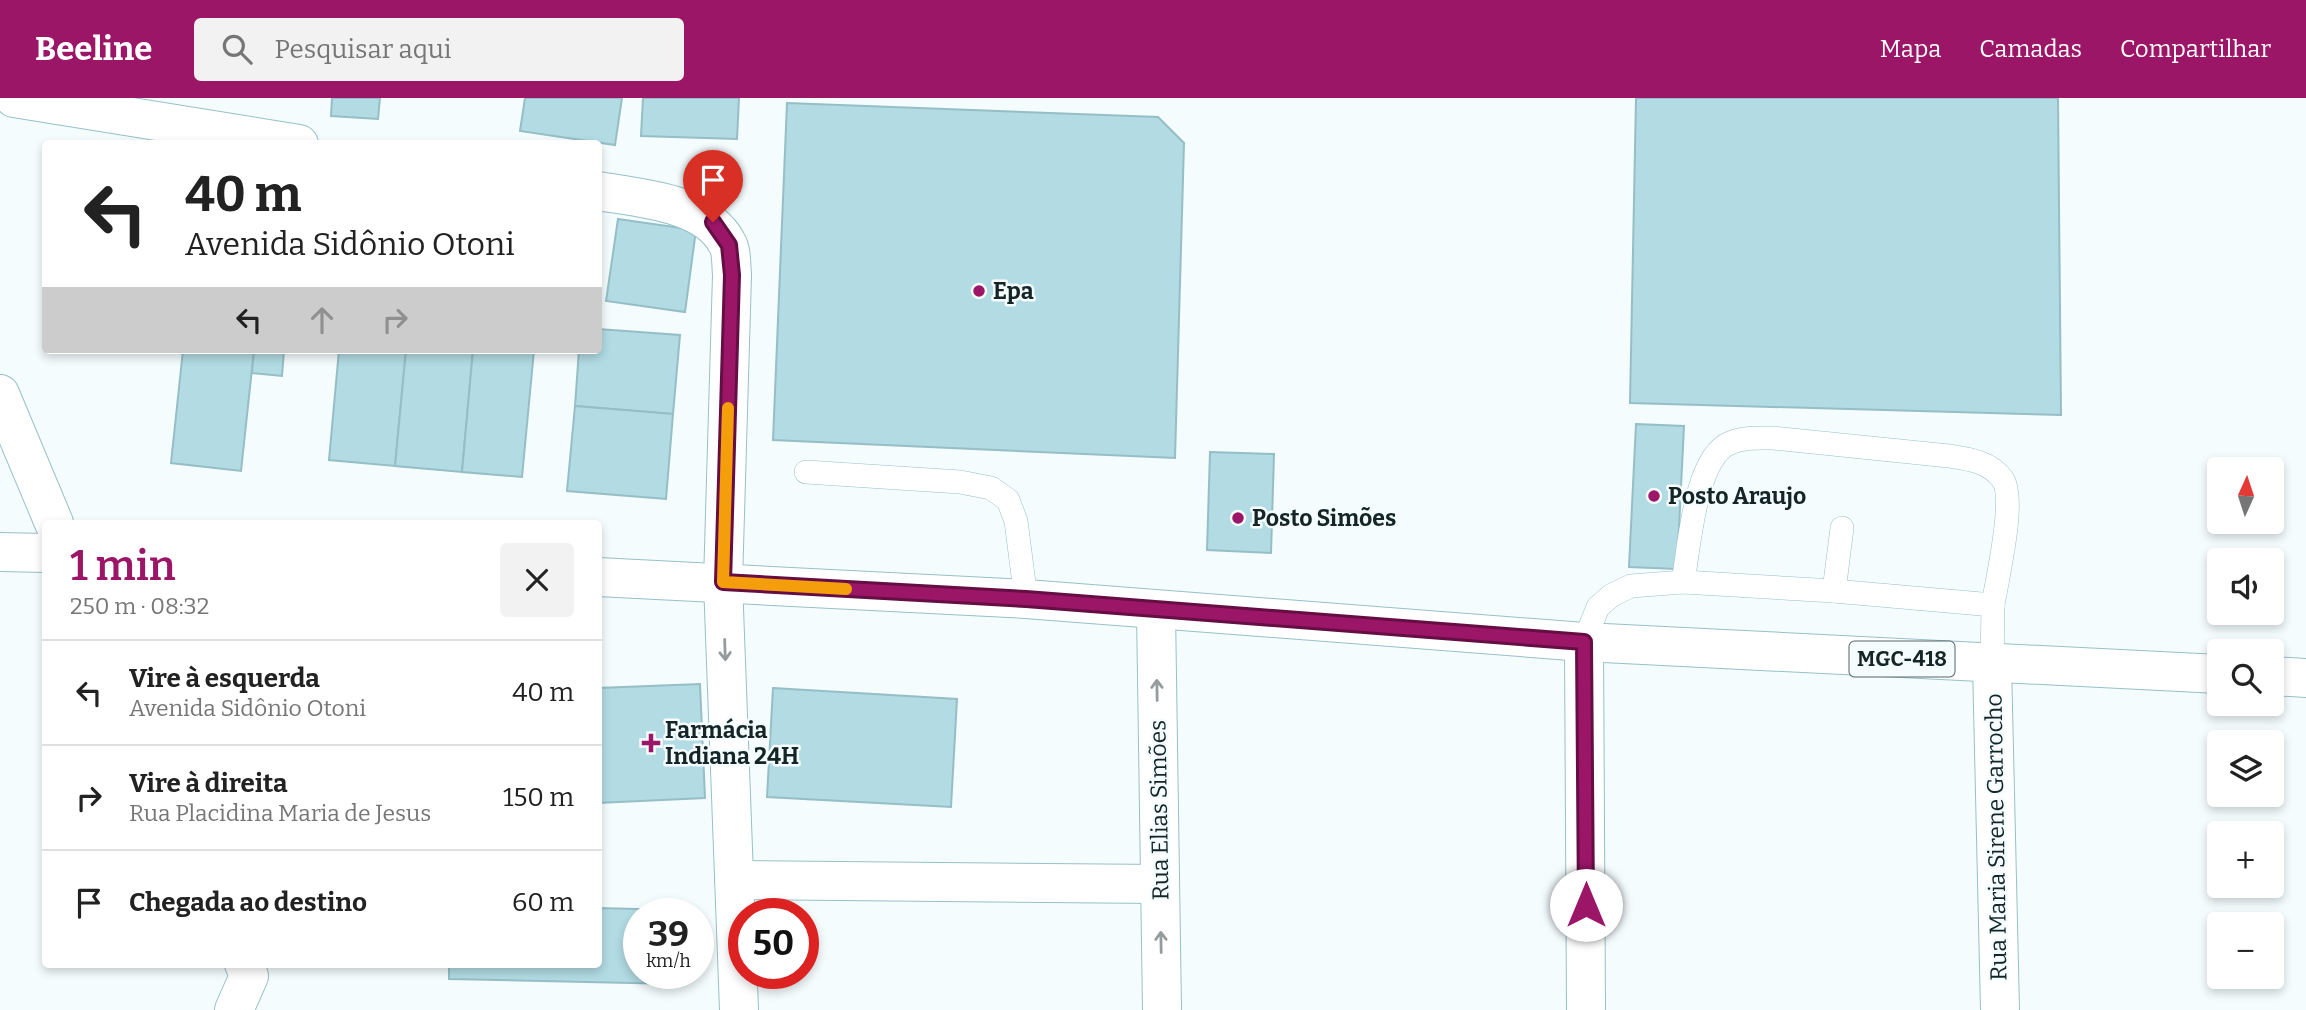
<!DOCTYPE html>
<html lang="pt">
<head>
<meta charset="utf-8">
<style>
	:root { --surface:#fff; --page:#f2f2f2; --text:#222; --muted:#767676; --line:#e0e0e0; --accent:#9c1668 }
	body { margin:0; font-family:Bitter,serif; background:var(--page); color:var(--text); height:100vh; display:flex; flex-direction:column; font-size:26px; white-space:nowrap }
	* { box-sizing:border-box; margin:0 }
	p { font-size:23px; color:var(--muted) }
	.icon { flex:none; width:38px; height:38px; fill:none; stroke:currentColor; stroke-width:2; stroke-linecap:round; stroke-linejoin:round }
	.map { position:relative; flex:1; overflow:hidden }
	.sheet { position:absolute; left:42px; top:422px; width:560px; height:448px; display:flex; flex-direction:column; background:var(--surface); border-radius:7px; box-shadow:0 4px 10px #0003 }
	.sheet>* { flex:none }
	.banner { position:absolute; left:42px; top:42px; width:560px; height:214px; border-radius:7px; box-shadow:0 4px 10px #0003; background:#fff; color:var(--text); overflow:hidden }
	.needle { width:46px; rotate:3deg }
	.controls { position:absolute; left:2207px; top:359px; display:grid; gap:14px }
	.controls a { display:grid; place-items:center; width:77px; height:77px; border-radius:7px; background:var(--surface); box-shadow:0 4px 10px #0003; font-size:35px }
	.speed { position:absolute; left:623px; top:800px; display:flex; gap:14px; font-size:35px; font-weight:700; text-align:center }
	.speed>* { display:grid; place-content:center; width:91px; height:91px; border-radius:50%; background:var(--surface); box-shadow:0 4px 10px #0003; line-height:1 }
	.speed small { font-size:18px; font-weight:400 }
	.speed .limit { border:10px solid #d22; background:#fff; color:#111 }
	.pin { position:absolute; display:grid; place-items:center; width:60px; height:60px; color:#fff; margin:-72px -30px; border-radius:50% 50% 50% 0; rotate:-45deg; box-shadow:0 0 7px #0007 }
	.pin .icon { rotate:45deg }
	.me { position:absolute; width:77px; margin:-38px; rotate:0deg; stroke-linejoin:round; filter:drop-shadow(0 0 5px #0008) }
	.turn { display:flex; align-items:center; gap:24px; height:147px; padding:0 28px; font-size:32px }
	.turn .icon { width:91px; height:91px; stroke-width:2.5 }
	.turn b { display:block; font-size:49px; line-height:60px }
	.lanes { display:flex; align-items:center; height:66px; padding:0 28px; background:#0003; justify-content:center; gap:35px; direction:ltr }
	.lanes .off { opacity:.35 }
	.round { display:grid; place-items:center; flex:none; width:74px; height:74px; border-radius:7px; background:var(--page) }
	.overview { display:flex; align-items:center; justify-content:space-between; height:119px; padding:0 28px }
	h1 { font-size:42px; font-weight:600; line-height:52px; color:var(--accent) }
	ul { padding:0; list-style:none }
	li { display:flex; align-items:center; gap:21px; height:105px; padding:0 28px; border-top:2px solid var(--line) }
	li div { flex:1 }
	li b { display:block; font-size:26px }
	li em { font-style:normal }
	header { display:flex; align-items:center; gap:42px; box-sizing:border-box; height:98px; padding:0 35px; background:var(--accent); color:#fff }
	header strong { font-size:33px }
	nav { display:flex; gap:38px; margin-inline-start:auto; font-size:24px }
	.search { width:490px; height:63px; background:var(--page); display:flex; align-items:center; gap:18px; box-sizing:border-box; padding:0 24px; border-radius:7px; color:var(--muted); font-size:26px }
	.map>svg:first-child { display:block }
	.building { fill:#b2dbe3; stroke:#95bec6; stroke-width:2 }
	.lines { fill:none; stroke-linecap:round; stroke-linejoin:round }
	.service-casing { stroke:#97c0c8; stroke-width:24 }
	.minor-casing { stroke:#97c0c8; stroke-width:40 }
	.tertiary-casing { stroke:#97c0c8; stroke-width:40 }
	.secondary-casing { stroke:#97c0c8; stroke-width:40 }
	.primary-casing { stroke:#97c0c8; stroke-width:40 }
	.service { stroke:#fff; stroke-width:23 }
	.minor { stroke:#fff; stroke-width:38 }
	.tertiary { stroke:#fff; stroke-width:38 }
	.secondary { stroke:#fff; stroke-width:38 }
	.primary { stroke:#fff; stroke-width:38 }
	.oneway { stroke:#959c9e }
	.route-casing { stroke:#650e44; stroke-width:18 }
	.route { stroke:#9c1668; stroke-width:12 }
	.slow { stroke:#f59e0b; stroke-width:12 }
	.poi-dot { fill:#9c1668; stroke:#f4fcfd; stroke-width:2.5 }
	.labels { text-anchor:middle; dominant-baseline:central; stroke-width:5; stroke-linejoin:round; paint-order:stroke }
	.shield { fill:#f4fcfd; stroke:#576567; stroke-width:2 }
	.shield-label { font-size:21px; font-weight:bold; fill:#142427 }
	.poi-label { font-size:23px; font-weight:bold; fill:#142427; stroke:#f4fcfd; text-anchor:start }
	.street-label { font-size:23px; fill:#142427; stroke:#f4fcfd }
</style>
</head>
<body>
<header>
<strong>Beeline</strong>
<div class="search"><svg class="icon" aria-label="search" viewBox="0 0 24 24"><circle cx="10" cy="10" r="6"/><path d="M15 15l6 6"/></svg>Pesquisar aqui</div>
<nav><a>Mapa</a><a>Camadas</a><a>Compartilhar</a></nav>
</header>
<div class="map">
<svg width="2306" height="912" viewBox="0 0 2306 912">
	<rect width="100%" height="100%" fill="#f4fcfd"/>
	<g class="building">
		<polygon points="332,0 380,0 378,21 331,18"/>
		<polygon points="525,0 622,0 615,47 520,33"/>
		<polygon points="643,0 739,0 737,41 641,38"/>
		<polygon points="1636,0 2058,0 2061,317 1630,305"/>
		<polygon points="787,5 1158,19 1184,45 1175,360 773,342"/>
		<polygon points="618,121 696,132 685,214 606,203"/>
		<polygon points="598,231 680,237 673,316 575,308 579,252 598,252"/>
		<polygon points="183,252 254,252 241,373 171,365"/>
		<polygon points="254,252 284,252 282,278 252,275"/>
		<polygon points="339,252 406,252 395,368 329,362"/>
		<polygon points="406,252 473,252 462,374 395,368"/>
		<polygon points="473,252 534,252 522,379 462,374"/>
		<polygon points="575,308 673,316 666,401 567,393"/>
		<polygon points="1636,326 1684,328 1677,471 1629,469"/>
		<polygon points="1210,354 1274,356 1271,455 1207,452"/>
		<polygon points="700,586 705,700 598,705 598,590"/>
		<polygon points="773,590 957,601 951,709 767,699"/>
		<polygon points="598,810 676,812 676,816 639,816 639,875 675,875 675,886 449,881 449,866 598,866"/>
	</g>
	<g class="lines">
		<defs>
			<g id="service">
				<polyline points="806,374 960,384 991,390 1008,402 1016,423 1026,501"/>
				<path d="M1683 484C1689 450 1695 359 1730 345 1744 339 1759 340 1773 340L1949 358C1969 361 1991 364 2003 382 2016 402 1997 481 1993 507"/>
				<polyline points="1834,493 1842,430"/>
				<polyline points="1584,544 1598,509 1612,497 1631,488 1683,484 1834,493 1993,507 1992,566"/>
			</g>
			<g id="minor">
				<polyline points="14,0 299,46"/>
				<path d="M598 93C639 100 706 104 727 145 732 153 731 167 732 177L723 484 739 912"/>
				<polyline points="1156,513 1162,912"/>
				<polyline points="1992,566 2000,912"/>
				<polyline points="734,782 1160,786"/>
				<polyline points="234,912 249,878 244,866"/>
			</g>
			<polyline id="tertiary" points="0,296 54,425"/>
			<polyline id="secondary" points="1584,544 1586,912"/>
			<g id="primary">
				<polyline points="0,454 46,455"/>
				<polyline points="598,479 1026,501 1584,544 2219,576"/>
				<polyline points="2272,578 2306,580"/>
			</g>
		</defs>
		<use href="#service" class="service-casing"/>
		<use href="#minor" class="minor-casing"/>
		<use href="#tertiary" class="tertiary-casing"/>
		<use href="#secondary" class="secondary-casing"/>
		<use href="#primary" class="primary-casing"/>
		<use href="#service" class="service"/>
		<use href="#minor" class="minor"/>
		<use href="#tertiary" class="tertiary"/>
		<use href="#secondary" class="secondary"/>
		<use href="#primary" class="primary"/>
	</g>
	<defs><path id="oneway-shaft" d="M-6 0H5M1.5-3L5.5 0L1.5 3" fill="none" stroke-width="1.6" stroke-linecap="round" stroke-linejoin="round" transform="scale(1.75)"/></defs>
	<g class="oneway">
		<use href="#oneway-shaft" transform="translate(725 552) rotate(88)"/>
		<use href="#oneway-shaft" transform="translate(1157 592) rotate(-91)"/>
		<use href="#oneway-shaft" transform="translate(1161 844) rotate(-91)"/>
	</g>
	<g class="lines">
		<defs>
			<polyline id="route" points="713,124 729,147 732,177 723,484 1026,501 1584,544 1586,807"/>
		</defs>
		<use href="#route" class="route-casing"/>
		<use href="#route" class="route"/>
		<polyline class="slow" points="728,310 723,484 846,491"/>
	</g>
	<g class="poi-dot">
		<circle cx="979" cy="193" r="7"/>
		<circle cx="1654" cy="398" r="7"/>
		<circle cx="1238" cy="420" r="7"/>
		<path d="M647.5 634.5h7v7h7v7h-7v7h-7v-7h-7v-7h7z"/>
	</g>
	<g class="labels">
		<rect class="shield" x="1849.5" y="543.5" width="105" height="35" rx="5"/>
		<g class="shield-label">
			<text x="1902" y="561">MGC-418</text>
		</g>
		<g class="poi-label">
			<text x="993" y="193">Epa</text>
			<text x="1668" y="398">Posto Araujo</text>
			<text x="1252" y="420">Posto Simões</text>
			<text x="665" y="632">Farmácia<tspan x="665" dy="26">Indiana 24H</tspan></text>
		</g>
		<g class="street-label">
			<text transform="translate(1159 712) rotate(-91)">Rua Elias Simões</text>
			<text transform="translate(1996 739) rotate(-91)">Rua Maria Sirene Garrocho</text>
		</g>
	</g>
</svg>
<div class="controls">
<a><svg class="needle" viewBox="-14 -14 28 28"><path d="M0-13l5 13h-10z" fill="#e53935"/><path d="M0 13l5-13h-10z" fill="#767676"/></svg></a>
<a><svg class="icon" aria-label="sound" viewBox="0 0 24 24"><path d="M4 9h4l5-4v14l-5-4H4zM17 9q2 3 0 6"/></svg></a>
<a><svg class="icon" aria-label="search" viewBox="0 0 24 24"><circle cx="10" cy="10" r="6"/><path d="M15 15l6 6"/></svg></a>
<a><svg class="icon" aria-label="layers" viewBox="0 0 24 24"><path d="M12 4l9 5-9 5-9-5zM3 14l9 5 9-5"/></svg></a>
<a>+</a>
<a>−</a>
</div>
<div class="speed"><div>39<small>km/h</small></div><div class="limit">50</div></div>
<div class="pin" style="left:713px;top:124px;background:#d93025"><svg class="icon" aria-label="arrive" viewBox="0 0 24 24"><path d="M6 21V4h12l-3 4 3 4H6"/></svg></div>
<svg class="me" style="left:1586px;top:807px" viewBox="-20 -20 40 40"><circle r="19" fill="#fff"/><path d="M0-13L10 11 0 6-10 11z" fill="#9c1668"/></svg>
<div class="banner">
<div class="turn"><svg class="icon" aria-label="left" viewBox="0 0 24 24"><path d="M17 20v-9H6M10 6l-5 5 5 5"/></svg><div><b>40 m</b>Avenida Sidônio Otoni</div></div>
<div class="lanes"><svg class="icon" aria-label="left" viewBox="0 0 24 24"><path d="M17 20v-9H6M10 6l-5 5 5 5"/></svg><svg class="icon off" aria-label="ahead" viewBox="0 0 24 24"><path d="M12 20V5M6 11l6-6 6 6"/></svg><svg class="icon off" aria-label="right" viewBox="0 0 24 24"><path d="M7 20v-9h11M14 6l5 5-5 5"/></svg></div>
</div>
<section class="sheet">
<div class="overview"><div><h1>1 min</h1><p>250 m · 08:32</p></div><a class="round"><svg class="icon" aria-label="close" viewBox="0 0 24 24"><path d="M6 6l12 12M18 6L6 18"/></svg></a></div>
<ul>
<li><svg class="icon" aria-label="left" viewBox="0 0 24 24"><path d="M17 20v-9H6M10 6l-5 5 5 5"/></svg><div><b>Vire à esquerda</b><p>Avenida Sidônio Otoni</p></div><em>40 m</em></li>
<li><svg class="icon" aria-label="right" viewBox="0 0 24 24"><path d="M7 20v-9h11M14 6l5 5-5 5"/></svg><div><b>Vire à direita</b><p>Rua Placidina Maria de Jesus</p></div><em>150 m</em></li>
<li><svg class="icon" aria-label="arrive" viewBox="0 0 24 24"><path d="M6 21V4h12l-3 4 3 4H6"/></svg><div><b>Chegada ao destino</b></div><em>60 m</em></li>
</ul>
</section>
</div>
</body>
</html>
